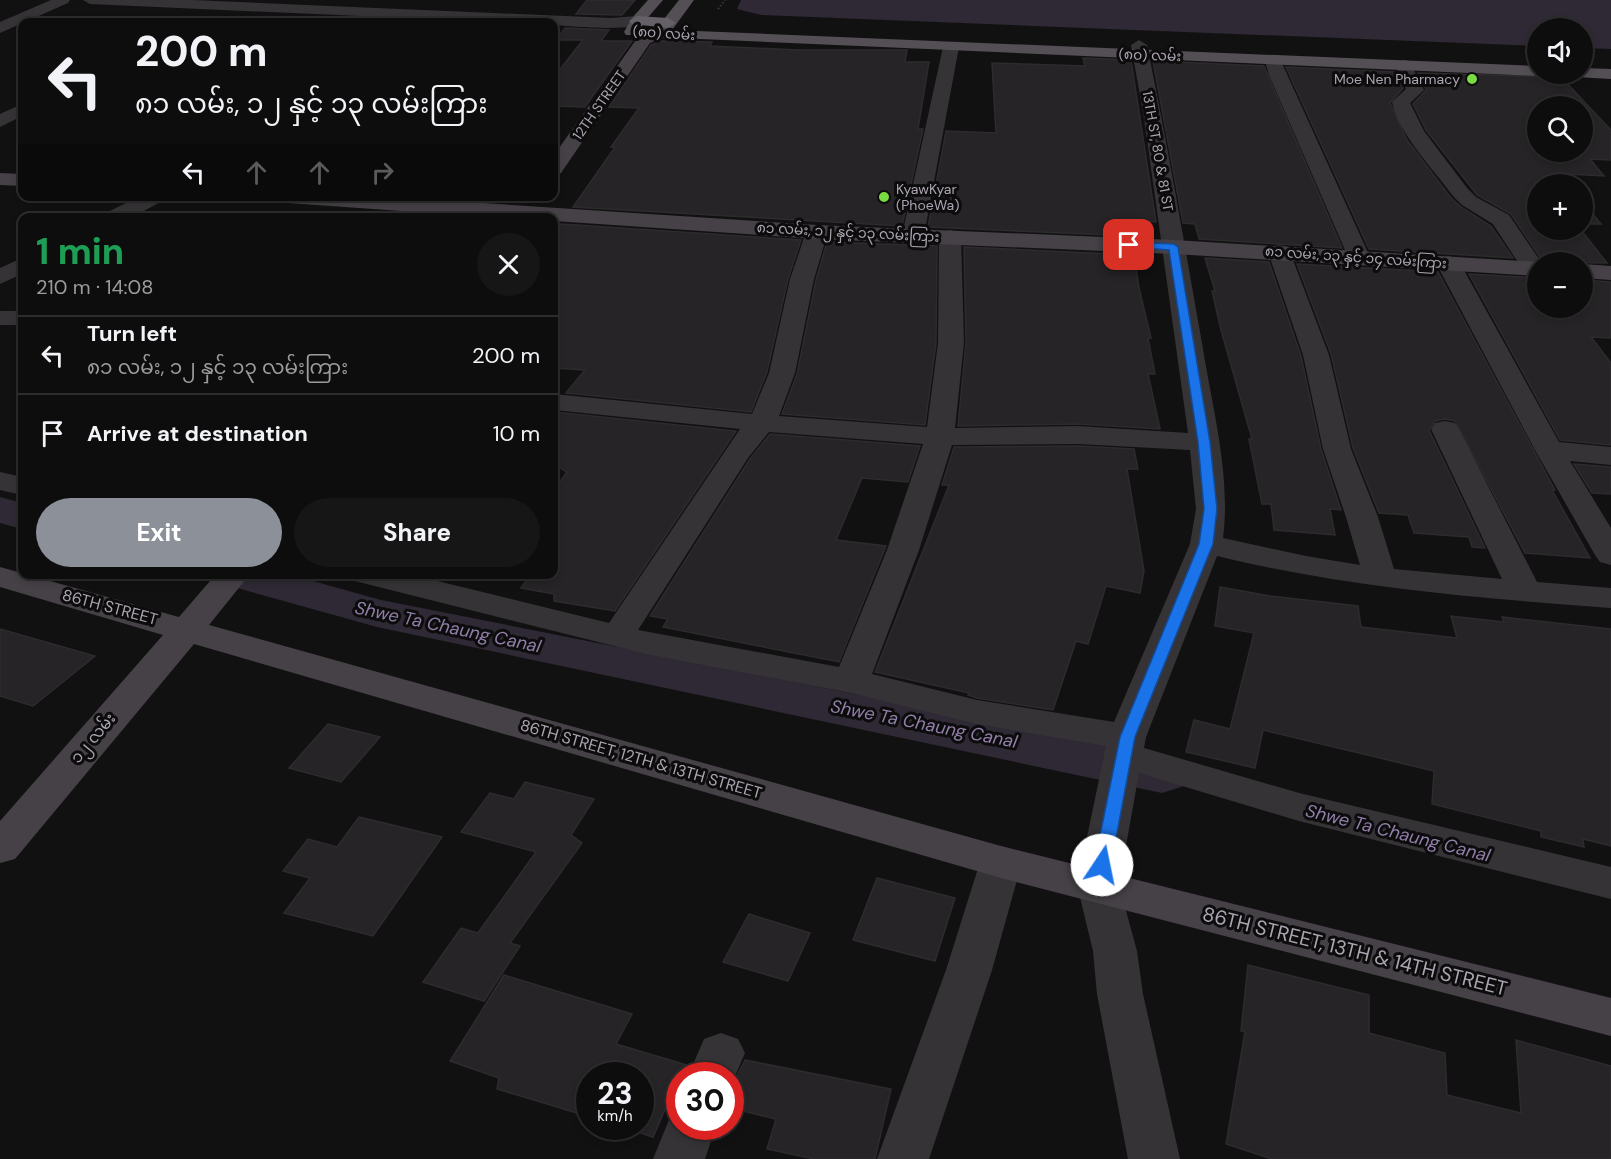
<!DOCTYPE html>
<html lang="en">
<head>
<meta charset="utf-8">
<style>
	:root { --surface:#0e0d0e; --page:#171617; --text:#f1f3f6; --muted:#9b9c9e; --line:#2e2d2e; --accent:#8c9099 }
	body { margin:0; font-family:"DM Sans","Noto Sans Myanmar",sans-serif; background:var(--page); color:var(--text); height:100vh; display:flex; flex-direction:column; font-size:22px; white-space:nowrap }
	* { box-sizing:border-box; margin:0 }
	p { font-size:20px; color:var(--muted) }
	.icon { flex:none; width:33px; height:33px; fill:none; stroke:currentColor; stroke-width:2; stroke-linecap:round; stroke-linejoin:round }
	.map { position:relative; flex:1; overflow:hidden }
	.drawer { position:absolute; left:18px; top:213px; width:540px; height:366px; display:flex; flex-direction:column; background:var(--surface); border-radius:12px; box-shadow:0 3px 9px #0003,0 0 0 2px var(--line) }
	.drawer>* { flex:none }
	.banner { position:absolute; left:18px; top:18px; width:540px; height:183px; border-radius:12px; box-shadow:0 3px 9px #0003,0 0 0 2px var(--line); background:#0e0d0e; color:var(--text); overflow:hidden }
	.controls { position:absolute; left:1527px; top:18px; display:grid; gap:12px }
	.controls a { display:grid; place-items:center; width:66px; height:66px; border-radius:50%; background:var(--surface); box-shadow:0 3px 9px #0003,0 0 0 2px var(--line); font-size:30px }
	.speed { position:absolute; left:576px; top:1062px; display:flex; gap:12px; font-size:30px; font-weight:700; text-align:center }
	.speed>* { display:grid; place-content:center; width:78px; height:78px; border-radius:50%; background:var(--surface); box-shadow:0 3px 9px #0003,0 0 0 2px var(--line); line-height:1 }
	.speed small { font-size:15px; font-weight:400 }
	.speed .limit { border:9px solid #d22; background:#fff; color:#111 }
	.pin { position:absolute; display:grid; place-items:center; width:51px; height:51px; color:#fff; margin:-26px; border-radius:12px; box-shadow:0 3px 9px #0006 }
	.me { position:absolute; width:66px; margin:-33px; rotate:11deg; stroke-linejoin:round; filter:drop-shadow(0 0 4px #0008) }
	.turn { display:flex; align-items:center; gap:21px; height:126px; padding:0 18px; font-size:27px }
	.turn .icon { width:78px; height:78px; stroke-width:2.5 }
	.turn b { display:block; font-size:42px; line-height:51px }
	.lanes { display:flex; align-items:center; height:57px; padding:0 18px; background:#0003; justify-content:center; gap:30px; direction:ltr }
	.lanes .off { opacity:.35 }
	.round { display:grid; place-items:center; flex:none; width:63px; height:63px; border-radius:32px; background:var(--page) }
	.summary { display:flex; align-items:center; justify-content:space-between; height:102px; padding:0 18px }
	h1 { font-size:36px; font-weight:800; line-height:45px; color:#1e9e55 }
	.button { display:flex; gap:12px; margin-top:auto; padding:12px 18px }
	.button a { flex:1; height:69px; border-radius:36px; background:var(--accent); color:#fff; font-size:24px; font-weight:800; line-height:69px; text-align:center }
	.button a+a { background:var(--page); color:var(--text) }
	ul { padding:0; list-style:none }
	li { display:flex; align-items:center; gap:18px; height:78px; padding:0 18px; border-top:2px solid var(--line) }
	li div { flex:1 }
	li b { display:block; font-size:22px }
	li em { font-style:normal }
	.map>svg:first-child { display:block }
	.water { fill:#2e2934 }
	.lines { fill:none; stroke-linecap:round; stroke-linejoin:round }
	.canal { fill:#2e2934; fill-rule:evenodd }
	.building { fill:#262426; stroke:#2e2b2e; stroke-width:1.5; fill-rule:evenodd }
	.path { stroke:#3c393e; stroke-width:2; stroke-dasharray:1.5 2; stroke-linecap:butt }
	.street { fill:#363337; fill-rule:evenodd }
	.secondary { fill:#454146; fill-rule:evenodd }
	.primary { fill:#544f55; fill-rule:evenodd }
	.highway { fill:#655f67; fill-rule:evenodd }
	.route { fill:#1a73e8; stroke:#114b97; stroke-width:1.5 }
	.poi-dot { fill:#79da41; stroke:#0d0c0d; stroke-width:2 }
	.labels { text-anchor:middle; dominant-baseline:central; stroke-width:6; stroke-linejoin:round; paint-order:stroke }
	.far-street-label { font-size:14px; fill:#ada4b1; stroke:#0d0c0d }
	.far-poi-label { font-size:14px; fill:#ada4b1; stroke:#0d0c0d; text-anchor:end }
	.street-label { font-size:16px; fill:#ada4b1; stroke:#0d0c0d }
	.water-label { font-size:18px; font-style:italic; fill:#917fa9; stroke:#0d0c0d }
	.near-street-label { font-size:20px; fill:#ada4b1; stroke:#0d0c0d }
</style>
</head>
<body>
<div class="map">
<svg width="1611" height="1159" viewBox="0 0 1611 1159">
	<rect width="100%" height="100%" fill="#121112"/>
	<polygon class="water" points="741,0 1611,0 1611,49 1583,48 1582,28 1538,28 1537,46 761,15 737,9"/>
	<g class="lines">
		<g class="canal">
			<polygon points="0,497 22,503 22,529 0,523"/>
			<polygon points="213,574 288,574 381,600 1162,755 1181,761 1189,774 1181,787 1162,793 377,627 219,583"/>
		</g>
	</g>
	<g class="building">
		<polygon points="587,0 635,0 622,15 576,14"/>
		<polygon points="565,28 609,30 601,41 632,41 585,107 554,106 554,77 583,40 556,40"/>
		<polygon points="661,41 712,42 710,46 799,50 907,50 905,62 929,62 918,129 923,129 902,226 573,207 615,147 611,147 639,108 609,107 651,45"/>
		<polygon points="1083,58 1131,60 1156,222 1130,221 1132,236 928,227 946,131 996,133 992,63 1085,66"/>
		<polygon points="1153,61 1264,66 1342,248 1199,239 1195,224 1183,223"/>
		<polygon points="1286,67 1396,72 1403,88 1390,103 1407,140 1451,198 1461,207 1491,226 1513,258 1369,249"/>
		<path d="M1418 73 1561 77 1611 130V160L1590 159 1604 176 1567 174 1577 184H1538V230H1581L1607 263 1543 262 1511 214 1477 195 1426 130 1413 104 1426 90ZM1538 106H1582V152H1538Z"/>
		<polygon points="1582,201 1601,224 1582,224"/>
		<polygon points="561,224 801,240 788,279 767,372 751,412 566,393 585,370 554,368 554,239"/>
		<polygon points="827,242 937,246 936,343 925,425 782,414 797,374 816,280"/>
		<polygon points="964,247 1134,255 1139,288 1151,338 1148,338 1155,374 1148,374 1160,429 1078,424 958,426 966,343"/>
		<polygon points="1205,258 1269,262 1301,356 1321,449 1341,510 1330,509 1335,535 1274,530 1271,504 1262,504 1249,439 1252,439 1221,330 1212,291 1215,291"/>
		<polygon points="1297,264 1438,272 1555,490 1552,490 1590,558 1525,553 1455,421 1445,419 1435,421 1429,430 1485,548 1472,547 1469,537 1414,533 1408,515 1379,513 1353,448 1331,354"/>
		<polygon points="1469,274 1538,278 1538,308 1582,308 1582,280 1611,282 1611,338 1591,337 1611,363 1611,445 1560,440"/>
		<polygon points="554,412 736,431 615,611 554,601 554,594 521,588 531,574 554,574 554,490 567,472 554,464"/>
		<polygon points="770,434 920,446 908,482 862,478 836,540 886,546 839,662 663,627 668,619 650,616 750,459"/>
		<polygon points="1078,446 1134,449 1138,469 1127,469 1144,571 1140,593 1106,586 1088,644 1076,641 1053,710 977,698 968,695 969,693 875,672 949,485 942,485 954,447"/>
		<polygon points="1574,464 1611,467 1611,494 1592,493"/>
		<polygon points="1220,587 1270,596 1358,606 1361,627 1457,638 1451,616 1504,622 1502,617 1611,629 1611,846 1583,839 1584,847 1541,837 1541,831 1432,804 1434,771 1263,730 1255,768 1186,752 1194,720 1230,729 1254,633 1215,626"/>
		<polygon points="0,629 95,656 33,706 0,696"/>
		<polygon points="328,724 380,737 341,782 289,768"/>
		<polygon points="525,782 594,799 571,835 582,843 510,943 520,946 484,1001 423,982 461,928 478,933 536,852 461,832 490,793 514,799"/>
		<polygon points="359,817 442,837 373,936 284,913 310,878 283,871 308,839 337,847"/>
		<polygon points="877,878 955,898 935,961 853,940"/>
		<polygon points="749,914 810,933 788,981 723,962"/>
		<polygon points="1248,965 1369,995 1369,1033 1445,1053 1447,1095 1521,1113 1516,1040 1611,1066 1611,1159 1272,1159 1226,1144 1245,1032 1241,1031"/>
		<polygon points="504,975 632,1014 616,1044 690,1066 686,1076 680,1076 680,1096 675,1105 668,1103 653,1137 620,1126 640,1126 640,1076 590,1076 590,1117 497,1089 499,1078 450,1061"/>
		<polygon points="745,1060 891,1089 875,1159 814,1159 767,1149 776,1119 730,1108 730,1090"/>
	</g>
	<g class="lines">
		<polyline class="path" points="718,9 725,0"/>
		<g class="street">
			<polygon points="51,0 70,0 68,3 0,33 0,22"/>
			<path d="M83 0H192L611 18 637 16 645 21C634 33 572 26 554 25V22H495L90 4Z"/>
			<path d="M1139 40 1147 45C1168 146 1185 248 1203 349 1213 411 1231 476 1223 538L1306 556 1360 565 1346 517 1323 449 1303 355 1268 252 1271 247 1279 245 1287 247 1290 252 1329 355 1351 449 1378 517 1394 569 1502 579 1431 429 1435 423 1445 421 1455 423 1459 429 1537 582 1611 588V608C1478 598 1347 588 1217 556L1146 737 1144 748 1299 793 1611 867V899L1299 821 1139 773 1119 885 1137 951 1143 994 1180 1159H1128L1097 994 1093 951 1077 885 1106 746 977 724 851 693 646 654 355 581 351 574H409L609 623 740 429 554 410V394L752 414 769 373 790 279 806 232 809 227 817 225 825 227 828 232 814 279 795 373 779 416 927 427 938 343 939 237 942 232 950 230 958 232 961 237 964 343 955 428 1078 426 1188 433 1144 118 1131 45ZM769 432 923 444 887 550 839 667 638 630 748 458ZM1078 444 1190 450 1196 509 1190 544 1114 722 977 700 872 674 919 550 952 445Z"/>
			<polygon points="951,42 959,47 924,235 921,240 913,242 905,240 902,235 943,47"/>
			<polygon points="1273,56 1281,61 1370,257 1367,262 1359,264 1351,262 1348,257 1269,75 1265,61"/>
			<path d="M1403 60 1409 61 1424 90 1410 103 1424 131 1467 188 1476 197 1509 215 1541 262H1538V274L1525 273 1493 224 1462 205 1453 196C1434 170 1398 133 1392 102L1406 89 1395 65Z"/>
			<polygon points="22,104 22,116 0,127 0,114"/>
			<polygon points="140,196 167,196 164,200 131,218 104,218 106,213"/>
			<polygon points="1448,256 1456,258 1460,263 1559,442 1611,447 1611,465 1570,461 1611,528 1611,565 1600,562 1595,555 1535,450 1436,263 1440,258"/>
			<polygon points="22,258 22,274 0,284 0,268"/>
			<rect x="0" y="311" width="22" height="14"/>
			<polygon points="0,472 22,477 22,495 0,490"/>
			<polygon points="1001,846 1016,851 1022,862 992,970 929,1159 877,1159 946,970 980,862 986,851"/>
			<polygon points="721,1033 738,1039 745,1053 730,1088 730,1076 688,1076 704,1039"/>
			<polygon points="680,1108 680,1126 716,1126 705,1159 653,1159 673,1110"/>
		</g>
		<g class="secondary">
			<polygon points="660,29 668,34 666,37 650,43 561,173 554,175 554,155 638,37"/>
			<polygon points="0,173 22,174 22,186 0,185"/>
			<polygon points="264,196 377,196 817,225 1174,240 1540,262 1538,262 1538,276 1174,254 817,239 554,221 554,218 501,218 274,202 267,200"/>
			<polygon points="1582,264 1611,266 1611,280 1582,278"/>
			<polygon points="0,567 179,617 216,574 250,574 209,625 1001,846 1611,998 1611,1036 1001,878 194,644 15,859 0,863 0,821 163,635 0,587"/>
		</g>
		<g class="primary">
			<polygon points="648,0 663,0 644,22 638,35 626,35 624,32 632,18"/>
			<polygon points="679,0 694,0 672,30 1538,66 1538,74 1545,74 1538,76 654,37 652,34"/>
			<polygon points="1582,68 1611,69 1611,79 1576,77 1574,74 1582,74"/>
		</g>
		<polygon class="highway" points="637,16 668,18 676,23 668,28 632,24 629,21"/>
	</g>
	<polygon class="route" points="1129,242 1174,244 1178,247 1210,442 1217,509 1213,544 1135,737 1111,865 1108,869 1102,871 1096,869 1094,865 1120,737 1199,544 1204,509 1198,442 1169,250 1126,247 1126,243"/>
	<g class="poi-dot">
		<circle cx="1472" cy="79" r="6"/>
		<circle cx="884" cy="197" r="6"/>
	</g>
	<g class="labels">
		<g class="far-street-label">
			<text transform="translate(664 33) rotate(4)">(၈၀) လမ်း</text>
			<text transform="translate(1150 55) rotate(2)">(၈၀) လမ်း</text>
			<text transform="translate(599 105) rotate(-55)">12TH STREET</text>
			<text transform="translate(1158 151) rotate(80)">13TH ST, 80 &amp; 81 ST</text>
			<text transform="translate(848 232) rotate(3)">၈၁ လမ်း, ၁၂ နှင့် ၁၃ လမ်းကြား</text>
			<text transform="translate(1356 257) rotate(4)">၈၁ လမ်း, ၁၃ နှင့် ၁၄ လမ်းကြား</text>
		</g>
		<g class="far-poi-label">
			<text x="1460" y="79">Moe Nen Pharmacy</text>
			<text x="896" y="189" text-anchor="start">KyawKyar<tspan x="896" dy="16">(PhoeWa)</tspan></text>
		</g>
		<g class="street-label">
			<text transform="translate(110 607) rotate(15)">86TH STREET</text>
			<text transform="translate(93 738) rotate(-50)">၁၂ လမ်း</text>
			<text transform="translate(641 759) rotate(16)">86TH STREET, 12TH &amp; 13TH STREET</text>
		</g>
		<g class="water-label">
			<text transform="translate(448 627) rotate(12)">Shwe Ta Chaung Canal</text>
			<text transform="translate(924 724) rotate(11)">Shwe Ta Chaung Canal</text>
			<text transform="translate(1398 833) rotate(14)">Shwe Ta Chaung Canal</text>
		</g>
		<g class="near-street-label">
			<text transform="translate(1355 951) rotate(14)">86TH STREET, 13TH &amp; 14TH STREET</text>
		</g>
	</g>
</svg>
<div class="controls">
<a><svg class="icon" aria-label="sound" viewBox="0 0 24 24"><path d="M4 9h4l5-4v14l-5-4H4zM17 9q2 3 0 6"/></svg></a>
<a><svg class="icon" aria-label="search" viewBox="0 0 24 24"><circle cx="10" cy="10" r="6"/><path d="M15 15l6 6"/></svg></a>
<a>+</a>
<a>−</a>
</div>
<div class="speed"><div>23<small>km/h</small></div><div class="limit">30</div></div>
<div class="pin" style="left:1129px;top:245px;background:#d93025"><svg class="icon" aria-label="arrive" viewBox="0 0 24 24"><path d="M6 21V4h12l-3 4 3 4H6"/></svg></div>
<svg class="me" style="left:1102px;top:865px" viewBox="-20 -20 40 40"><circle r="19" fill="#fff"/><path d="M0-13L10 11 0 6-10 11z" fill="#1a73e8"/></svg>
<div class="banner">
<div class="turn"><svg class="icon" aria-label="left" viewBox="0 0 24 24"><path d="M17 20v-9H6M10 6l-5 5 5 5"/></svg><div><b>200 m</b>၈၁ လမ်း, ၁၂ နှင့် ၁၃ လမ်းကြား</div></div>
<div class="lanes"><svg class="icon" aria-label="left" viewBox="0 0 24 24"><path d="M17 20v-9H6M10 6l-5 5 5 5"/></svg><svg class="icon off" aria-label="ahead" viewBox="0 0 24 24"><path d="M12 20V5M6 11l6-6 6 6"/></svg><svg class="icon off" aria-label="ahead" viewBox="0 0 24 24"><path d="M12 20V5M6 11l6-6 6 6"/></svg><svg class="icon off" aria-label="right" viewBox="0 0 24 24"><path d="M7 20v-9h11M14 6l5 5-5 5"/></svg></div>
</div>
<section class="drawer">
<div class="summary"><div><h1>1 min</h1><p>210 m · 14:08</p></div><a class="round"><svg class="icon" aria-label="close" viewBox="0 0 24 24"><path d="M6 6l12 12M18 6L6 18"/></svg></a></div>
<ul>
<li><svg class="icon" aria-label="left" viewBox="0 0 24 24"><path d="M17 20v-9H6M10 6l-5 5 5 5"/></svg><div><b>Turn left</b><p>၈၁ လမ်း, ၁၂ နှင့် ၁၃ လမ်းကြား</p></div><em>200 m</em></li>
<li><svg class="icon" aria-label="arrive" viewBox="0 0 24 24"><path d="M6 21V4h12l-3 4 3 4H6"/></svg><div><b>Arrive at destination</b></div><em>10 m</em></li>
</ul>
<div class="button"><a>Exit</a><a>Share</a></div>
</section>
</div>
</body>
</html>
